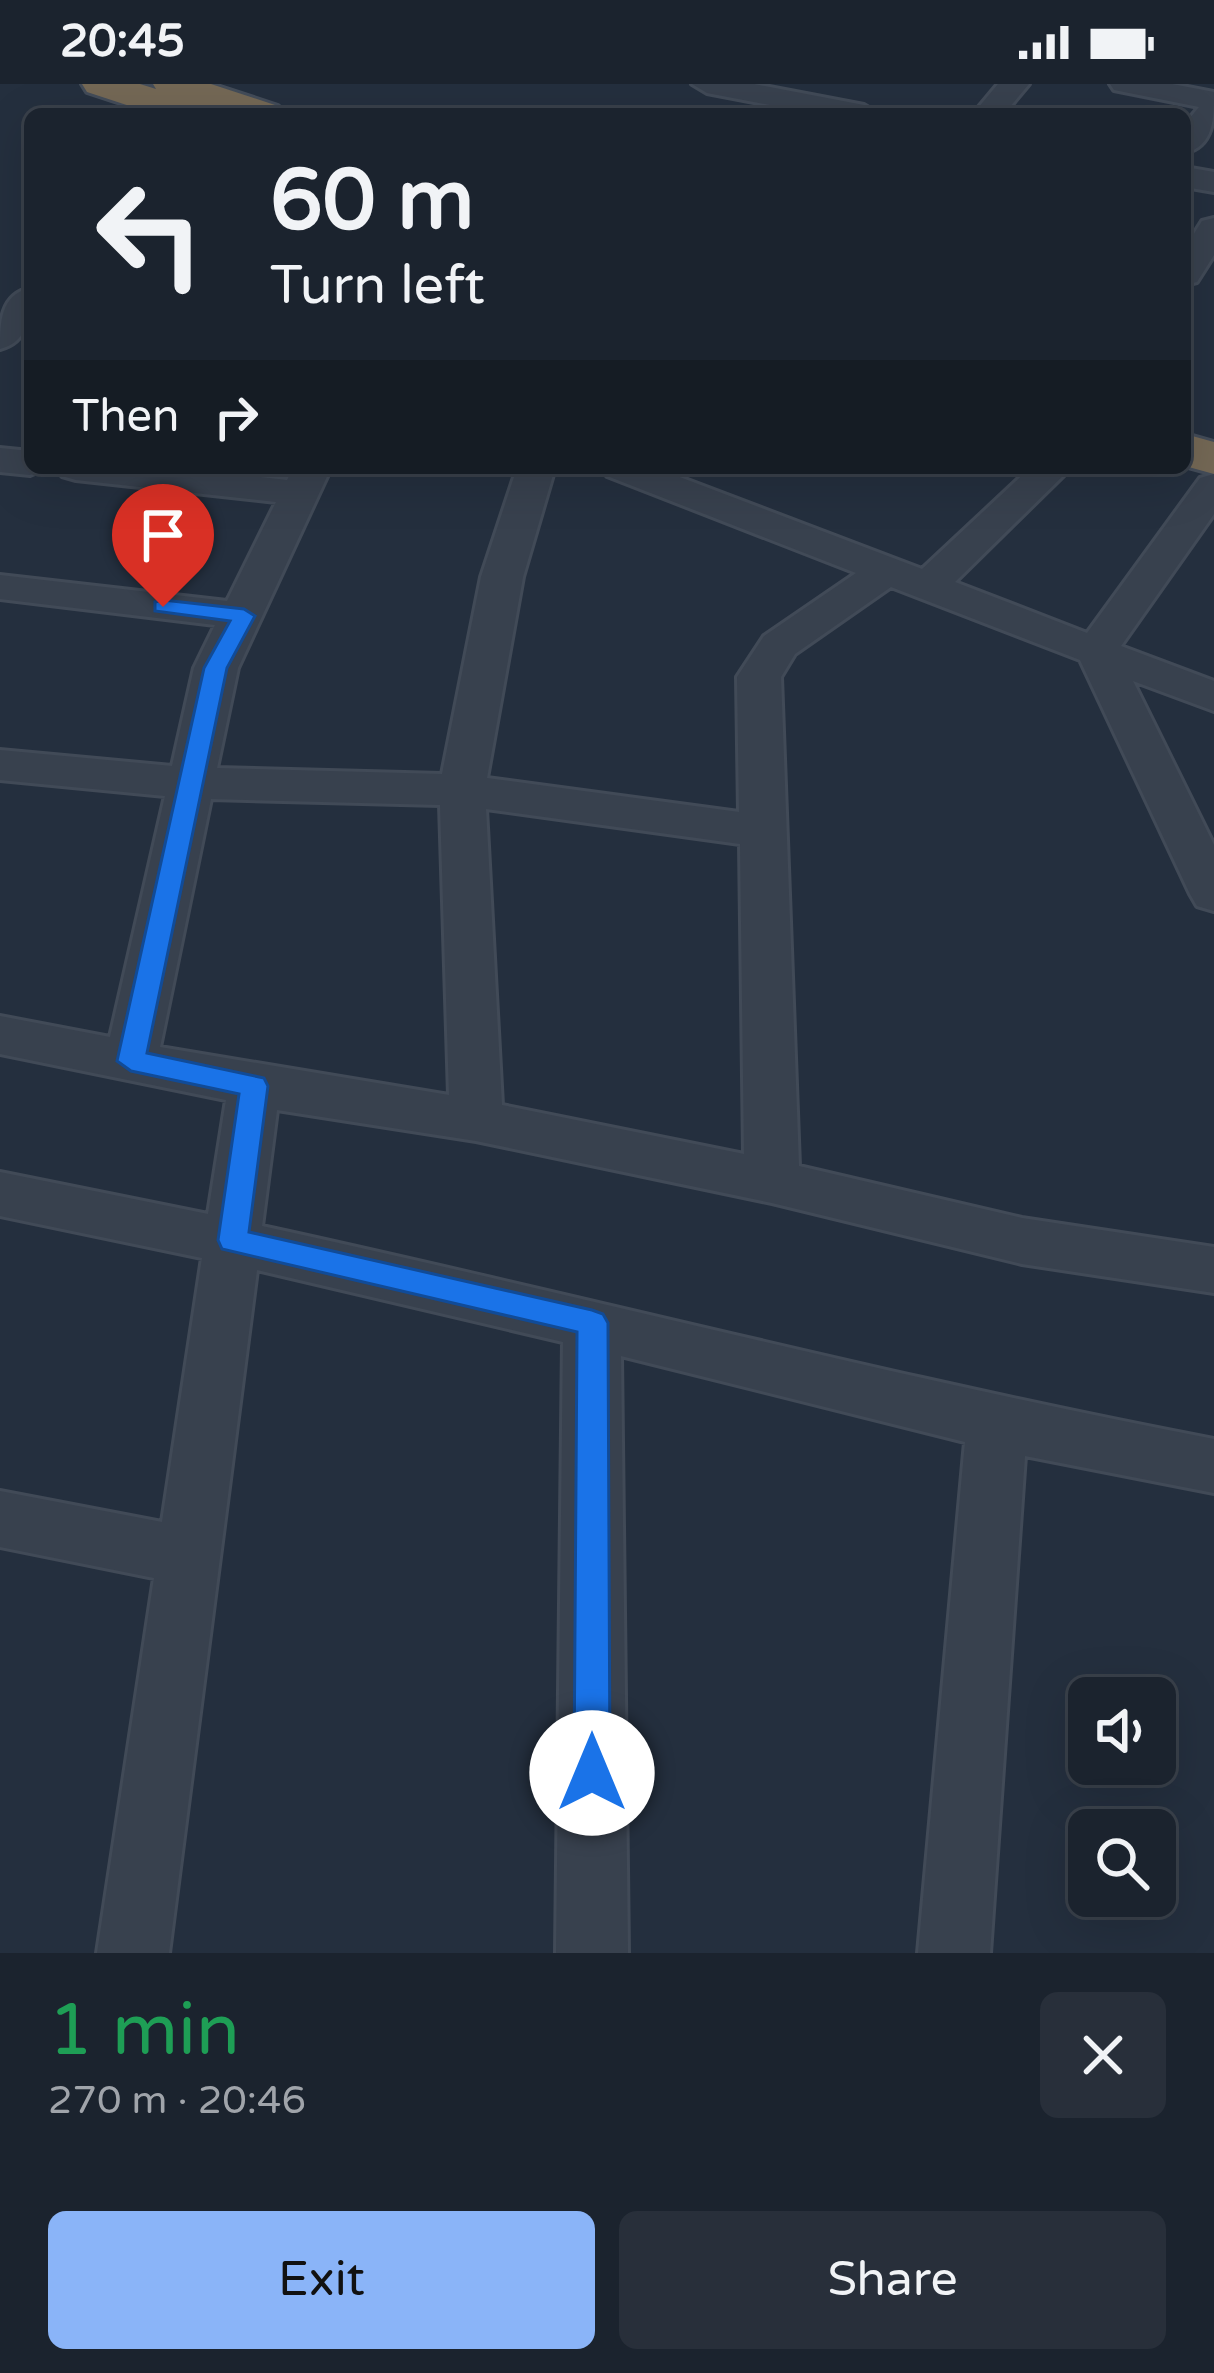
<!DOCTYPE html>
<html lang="en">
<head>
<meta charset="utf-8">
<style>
	:root { --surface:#1b232e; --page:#282f3a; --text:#f1f3f6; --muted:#a0a4aa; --line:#39404a; --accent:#8ab4f8 }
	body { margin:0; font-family:"Varela Round",sans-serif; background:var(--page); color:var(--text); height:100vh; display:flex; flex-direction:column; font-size:45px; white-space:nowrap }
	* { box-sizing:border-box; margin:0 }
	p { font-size:39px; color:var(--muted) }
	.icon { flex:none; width:66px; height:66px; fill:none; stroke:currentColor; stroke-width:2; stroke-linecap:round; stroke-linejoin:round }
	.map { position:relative; height:1869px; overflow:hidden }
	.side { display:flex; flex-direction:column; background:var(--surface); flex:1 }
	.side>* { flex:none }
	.hud { position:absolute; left:24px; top:24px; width:1167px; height:366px; border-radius:18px; box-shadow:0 12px 48px #0002,0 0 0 3px var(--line); background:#1b232e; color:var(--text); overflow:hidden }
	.controls { position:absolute; left:1068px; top:1593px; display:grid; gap:24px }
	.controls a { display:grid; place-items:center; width:108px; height:108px; border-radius:18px; background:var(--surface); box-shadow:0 12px 48px #0002,0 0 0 3px var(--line); font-size:60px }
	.pin { position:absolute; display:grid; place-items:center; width:102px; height:102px; color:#fff; margin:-123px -51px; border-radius:50% 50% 50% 0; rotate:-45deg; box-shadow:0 0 12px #0007 }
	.pin .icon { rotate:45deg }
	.me { position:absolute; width:132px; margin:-66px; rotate:0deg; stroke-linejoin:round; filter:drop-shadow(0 0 9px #0008) }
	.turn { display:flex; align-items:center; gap:42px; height:252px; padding:0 48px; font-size:54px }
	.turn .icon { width:156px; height:156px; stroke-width:2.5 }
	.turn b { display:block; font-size:84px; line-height:102px }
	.then { display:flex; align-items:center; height:114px; padding:0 48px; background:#0003; gap:24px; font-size:45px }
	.round { display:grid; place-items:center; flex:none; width:126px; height:126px; border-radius:18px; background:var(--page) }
	.headline { display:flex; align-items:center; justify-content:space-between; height:204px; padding:0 48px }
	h1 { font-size:72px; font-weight:600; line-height:90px; color:#1e9e55 }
	.primary-button { display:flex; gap:24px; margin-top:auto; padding:24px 48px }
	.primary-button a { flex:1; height:138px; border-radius:18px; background:var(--accent); color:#111; font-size:48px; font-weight:600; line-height:138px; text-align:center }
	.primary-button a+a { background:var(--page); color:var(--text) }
	.status { display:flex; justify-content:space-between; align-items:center; height:84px; padding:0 60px; background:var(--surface); direction:ltr }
	.status svg { height:33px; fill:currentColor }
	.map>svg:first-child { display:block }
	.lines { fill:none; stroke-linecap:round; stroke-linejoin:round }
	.minor-casing { stroke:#414a57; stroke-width:6 }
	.highway-casing { stroke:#434c59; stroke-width:6 }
	.minor { fill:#38414e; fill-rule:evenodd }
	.highway { fill:#746855; fill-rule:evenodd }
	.route { fill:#1a73e8; stroke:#114b97; stroke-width:3 }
</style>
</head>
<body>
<div class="status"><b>20:45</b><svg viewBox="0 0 49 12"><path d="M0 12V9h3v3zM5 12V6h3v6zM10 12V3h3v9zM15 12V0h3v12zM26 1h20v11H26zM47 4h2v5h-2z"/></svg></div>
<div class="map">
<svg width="1214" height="1869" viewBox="0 0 1214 1869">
	<rect width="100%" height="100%" fill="#242f3e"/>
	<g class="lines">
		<defs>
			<g id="minor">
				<polygon points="692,0 754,0 864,21 879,30 816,30 707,9"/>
				<polygon points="998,0 1029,0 1004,30 973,30"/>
				<path d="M1110 0H1172L1214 8C1214 34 1214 62 1185 69V40L1199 23 1114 6Z"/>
				<polygon points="1185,83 1214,88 1214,108 1185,103"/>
				<polygon points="1214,134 1214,171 1197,198 1185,201 1185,164 1202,137"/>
				<path d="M30 204C30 230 30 257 0 265 0 239 0 211 30 204Z"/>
				<polygon points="0,364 30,367 30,384 46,384 30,391 0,388"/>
				<path d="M57 384H180L287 396 293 384H331L238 584 217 684 442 690 481 493 517 384H555L523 493 487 694 739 728 737 593 764 552 856 489 607 392 602 384H656L922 485 1030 384H1071L955 498 1087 549 1200 394 1214 390V430L1121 562 1214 597V627L1133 597 1214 761V827L1197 822 1190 810 1080 576 891 503 795 570 781 593 799 1082 1022 1134 1214 1163V1209L1022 1180 772 1119 476 1057 277 1026 262 1142C580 1211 894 1294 1214 1355V1409L1025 1372 990 1869H918L965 1358 621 1272 628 1869H556L563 1258 257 1186 169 1869H97L154 1494 0 1463V1407L162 1438 202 1174 0 1132V1088L208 1130 226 1016 0 970V932L110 953 165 712 0 696V666L172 682 194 584 215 541 0 515V491L227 517 276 418 76 396 62 392ZM211 715 440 721 449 1011 160 963ZM486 725 740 760 744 1070 502 1021Z"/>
			</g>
			<g id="highway">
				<polygon points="82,0 140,0 156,5 153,0 211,0 278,22 284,30 225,30 211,25 214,30 154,30 87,8"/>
				<polygon points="1185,350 1214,358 1214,390 1185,382"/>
			</g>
		</defs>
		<use href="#minor" class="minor-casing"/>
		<use href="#highway" class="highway-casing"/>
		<use href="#minor" class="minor"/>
		<use href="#highway" class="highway"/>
	</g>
	<polygon class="route" points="163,516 244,525 255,532 227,584 147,969 264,994 268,1002 249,1148 592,1226 603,1230 608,1239 610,1689 605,1702 592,1707 579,1702 574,1689 577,1248 222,1165 218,1156 239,1010 131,987 117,977 204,584 230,537 155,527 155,518"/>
</svg>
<div class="controls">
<a><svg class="icon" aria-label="sound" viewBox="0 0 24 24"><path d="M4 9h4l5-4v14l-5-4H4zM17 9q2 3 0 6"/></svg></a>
<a><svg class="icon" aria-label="search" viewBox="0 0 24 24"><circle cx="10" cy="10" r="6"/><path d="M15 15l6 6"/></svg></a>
</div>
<div class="pin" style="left:163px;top:523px;background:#d93025"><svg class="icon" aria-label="arrive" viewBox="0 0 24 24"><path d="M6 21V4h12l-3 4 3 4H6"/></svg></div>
<svg class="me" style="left:592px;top:1689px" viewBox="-20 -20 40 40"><circle r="19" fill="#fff"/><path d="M0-13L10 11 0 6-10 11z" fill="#1a73e8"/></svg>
<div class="hud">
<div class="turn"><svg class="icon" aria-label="left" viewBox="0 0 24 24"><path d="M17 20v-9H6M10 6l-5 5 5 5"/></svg><div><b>60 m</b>Turn left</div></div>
<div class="then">Then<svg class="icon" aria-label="right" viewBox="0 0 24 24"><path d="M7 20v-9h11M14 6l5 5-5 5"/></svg></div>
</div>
</div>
<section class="side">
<div class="headline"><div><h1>1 min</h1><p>270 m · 20:46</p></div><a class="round"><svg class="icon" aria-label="close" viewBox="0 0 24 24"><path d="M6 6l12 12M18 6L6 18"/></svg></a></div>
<div class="primary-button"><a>Exit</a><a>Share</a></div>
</section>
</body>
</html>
